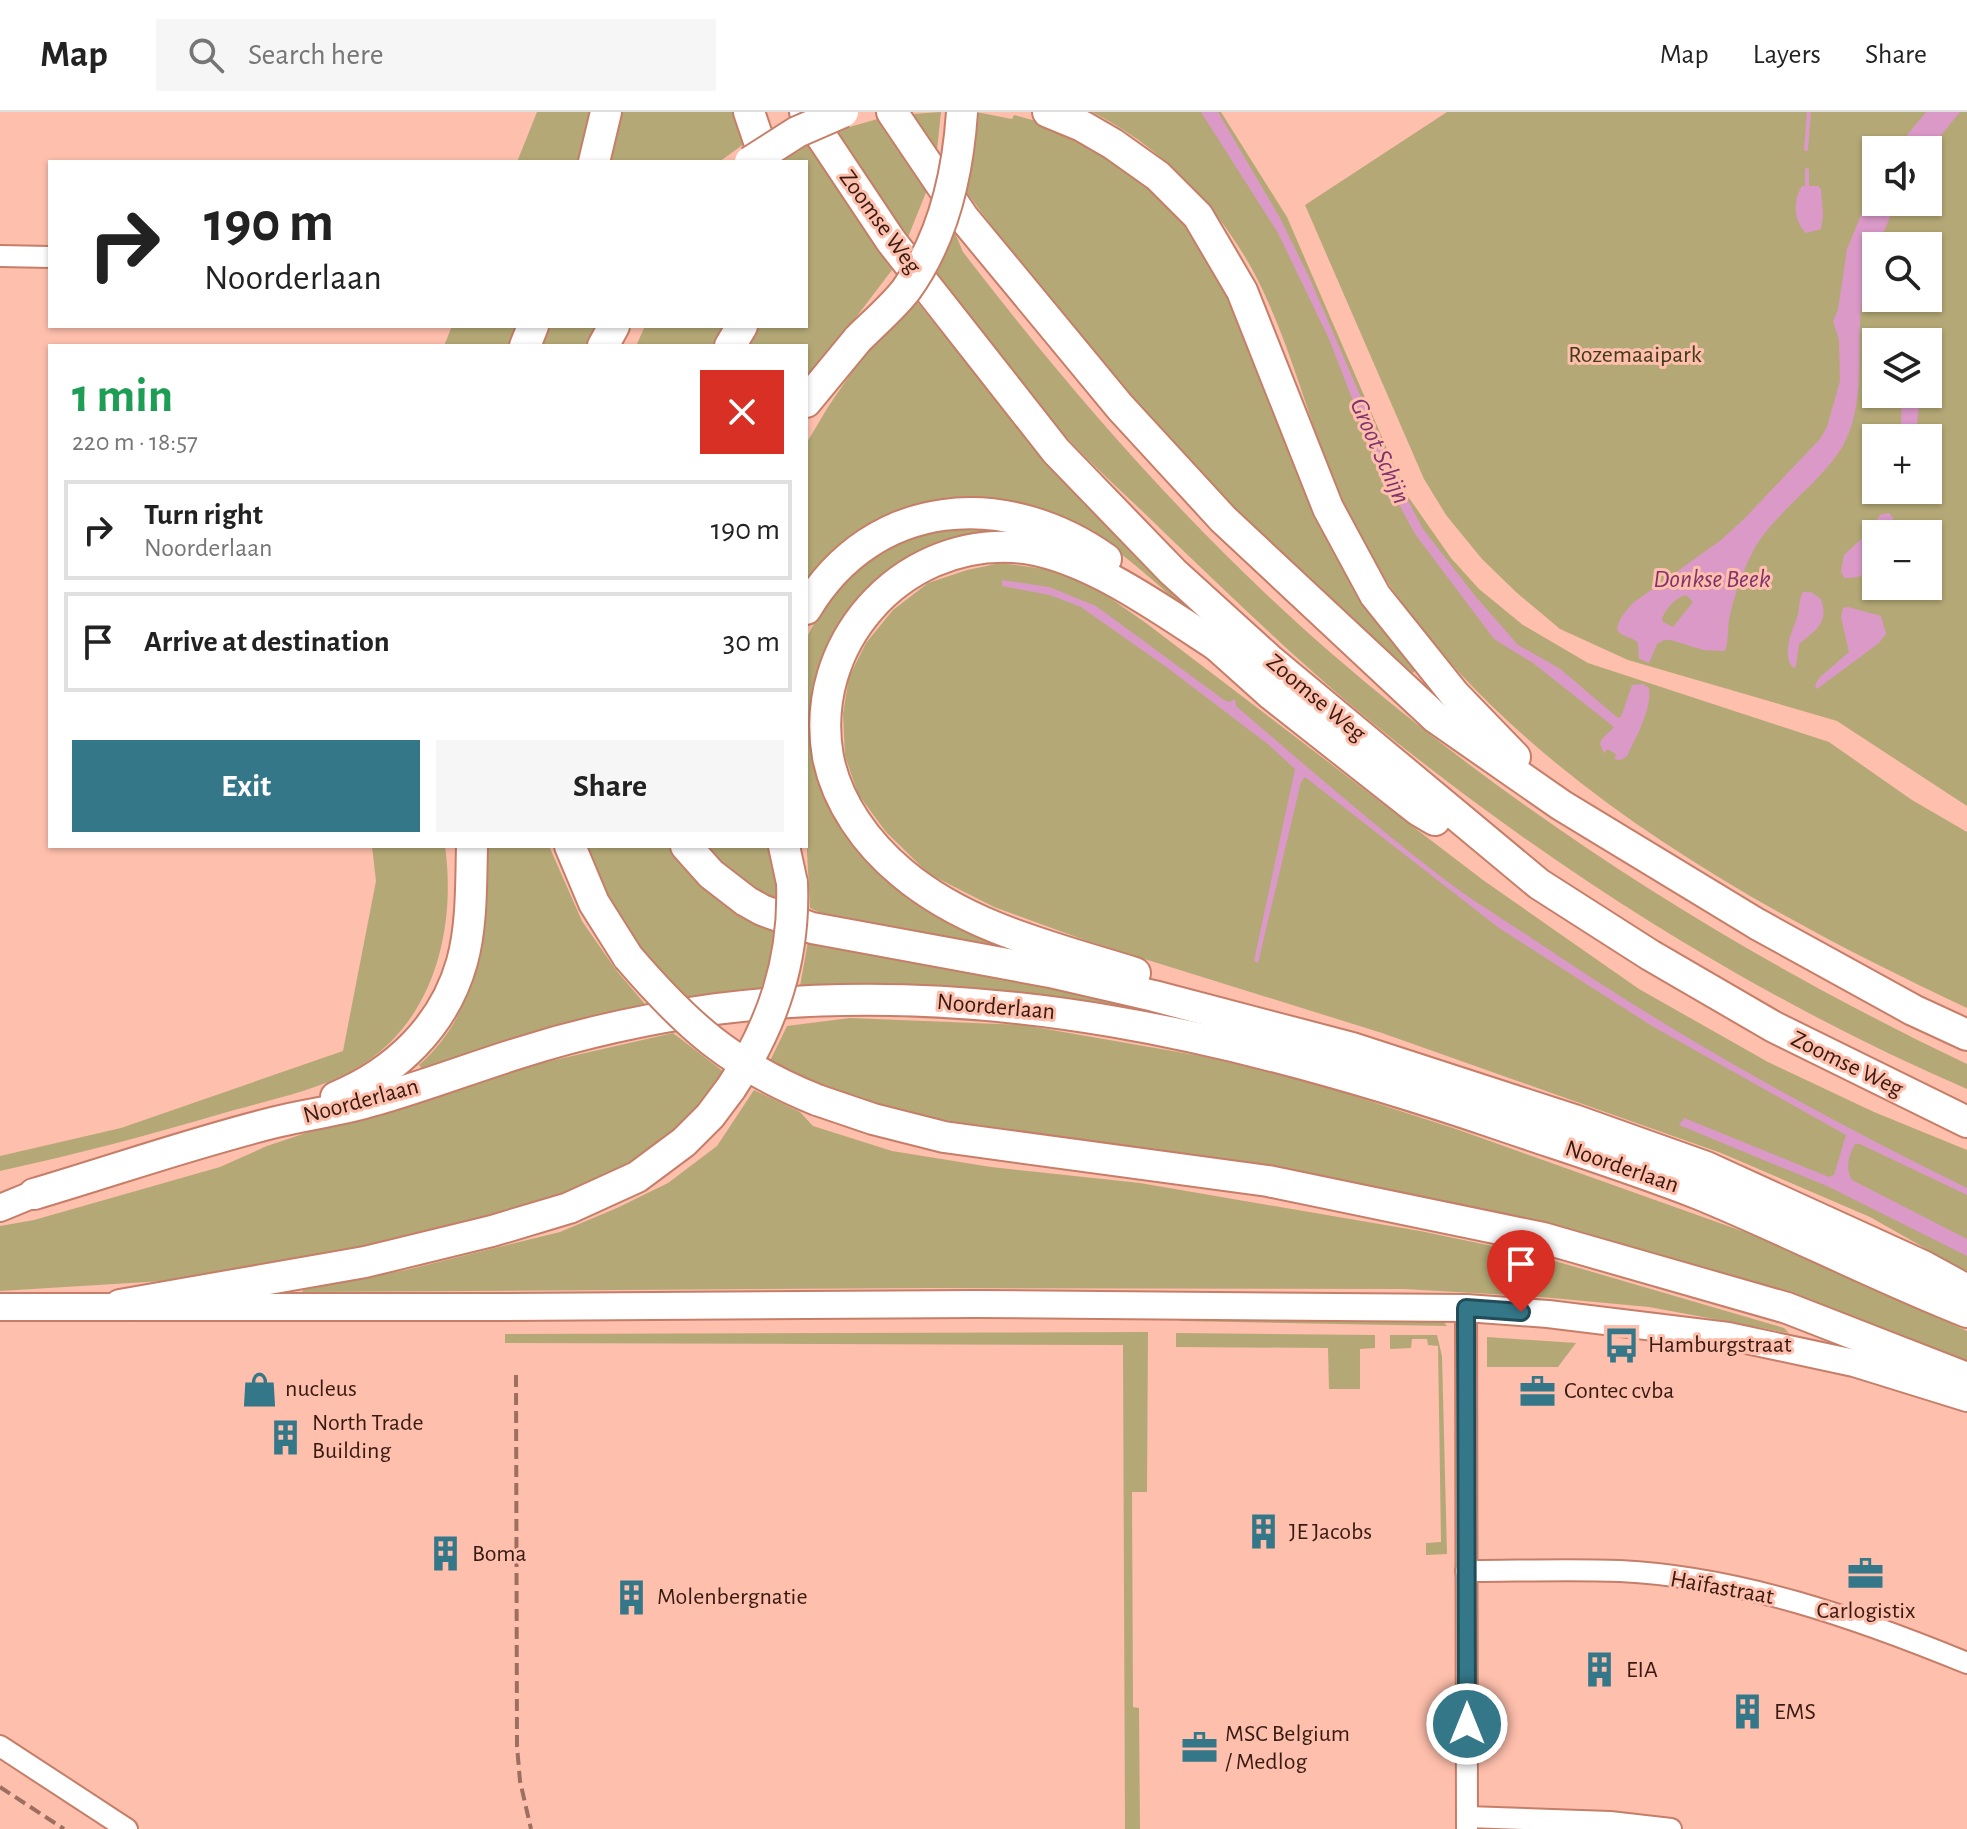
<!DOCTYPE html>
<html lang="en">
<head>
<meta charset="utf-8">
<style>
	:root { --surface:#fff; --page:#f6f6f6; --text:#222; --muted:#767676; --line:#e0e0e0; --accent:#347788 }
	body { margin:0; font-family:"Alegreya Sans",sans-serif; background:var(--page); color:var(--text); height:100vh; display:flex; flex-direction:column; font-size:30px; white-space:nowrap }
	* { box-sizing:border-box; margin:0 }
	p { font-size:26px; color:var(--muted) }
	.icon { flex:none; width:44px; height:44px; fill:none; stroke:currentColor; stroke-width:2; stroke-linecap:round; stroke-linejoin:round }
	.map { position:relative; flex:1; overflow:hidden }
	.panel { position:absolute; left:48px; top:232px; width:760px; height:504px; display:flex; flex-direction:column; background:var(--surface); border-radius:0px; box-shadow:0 2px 6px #0004 }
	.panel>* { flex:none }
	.top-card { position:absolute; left:48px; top:48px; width:760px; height:168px; border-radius:0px; box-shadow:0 2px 6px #0004; background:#fff; color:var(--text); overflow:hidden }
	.buttons { position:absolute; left:1862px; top:24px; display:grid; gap:16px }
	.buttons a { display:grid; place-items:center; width:80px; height:80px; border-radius:0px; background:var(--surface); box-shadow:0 2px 6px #0004; font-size:40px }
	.pin { position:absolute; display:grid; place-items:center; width:68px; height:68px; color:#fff; margin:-82px -34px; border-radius:50% 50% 50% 0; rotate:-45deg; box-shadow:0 0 8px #0007 }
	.pin .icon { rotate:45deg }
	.me { position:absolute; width:88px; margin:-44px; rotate:0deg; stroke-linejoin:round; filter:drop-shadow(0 0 6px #0008) }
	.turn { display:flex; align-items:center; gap:28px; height:168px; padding:0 24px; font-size:36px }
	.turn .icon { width:104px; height:104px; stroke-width:2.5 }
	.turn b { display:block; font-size:56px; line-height:68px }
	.round { display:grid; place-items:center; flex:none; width:84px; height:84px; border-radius:0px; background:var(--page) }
	.summary { display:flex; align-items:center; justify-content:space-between; height:136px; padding:0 24px }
	h1 { font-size:48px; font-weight:700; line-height:60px; color:#1e9e55 }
	.cta { display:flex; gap:16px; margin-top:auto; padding:16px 24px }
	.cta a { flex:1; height:92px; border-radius:0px; background:var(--accent); color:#fff; font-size:32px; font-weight:700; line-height:92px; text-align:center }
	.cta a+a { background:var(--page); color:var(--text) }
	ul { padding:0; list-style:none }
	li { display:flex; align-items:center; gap:24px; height:100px; margin:0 16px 12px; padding:0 8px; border:4px solid var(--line); border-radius:0px }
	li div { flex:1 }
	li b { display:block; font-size:30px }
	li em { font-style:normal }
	header { display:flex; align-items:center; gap:48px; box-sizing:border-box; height:112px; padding:0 40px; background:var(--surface); border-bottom:2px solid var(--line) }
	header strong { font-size:38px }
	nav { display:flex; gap:44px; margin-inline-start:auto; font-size:28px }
	.search { width:560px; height:72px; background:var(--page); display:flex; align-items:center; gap:20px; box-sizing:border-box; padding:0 28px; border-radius:0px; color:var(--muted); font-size:30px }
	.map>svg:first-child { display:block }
	.green { fill:#b4a976; fill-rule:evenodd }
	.water { fill:#db99c8; fill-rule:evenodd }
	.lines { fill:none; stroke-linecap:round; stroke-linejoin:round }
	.stream { stroke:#db99c8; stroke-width:4 }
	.minor-casing { stroke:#c67e68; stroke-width:24 }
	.major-casing { stroke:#c67e68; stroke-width:30 }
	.highway-casing { stroke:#c67e68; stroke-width:34 }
	.minor { stroke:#fff; stroke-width:20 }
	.major { stroke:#fff; stroke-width:26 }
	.highway { stroke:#fff; stroke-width:30 }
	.rail { stroke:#9d6f61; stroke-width:4; stroke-dasharray:12 6; stroke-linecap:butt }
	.highway-bridge-casing { stroke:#c67e68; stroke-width:34; stroke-linecap:butt }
	.highway-bridge { stroke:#fff; stroke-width:30 }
	.route-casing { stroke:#224d58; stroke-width:20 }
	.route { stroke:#347788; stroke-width:14 }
	.labels { text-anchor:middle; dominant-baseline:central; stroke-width:6; stroke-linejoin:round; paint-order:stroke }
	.street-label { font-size:24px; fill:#371a12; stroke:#febfac }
	.park-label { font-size:24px; fill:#423a18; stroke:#febfac }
	.poi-label { font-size:24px; fill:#371a12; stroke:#febfac; text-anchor:start }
	.water-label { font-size:26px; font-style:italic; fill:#80336e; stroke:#febfac }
</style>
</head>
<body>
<header>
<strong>Map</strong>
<div class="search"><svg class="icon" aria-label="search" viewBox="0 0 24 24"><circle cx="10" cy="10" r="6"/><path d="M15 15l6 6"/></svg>Search here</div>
<nav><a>Map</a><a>Layers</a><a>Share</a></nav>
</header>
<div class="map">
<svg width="1967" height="1717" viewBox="0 0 1967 1717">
	<rect width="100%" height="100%" fill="#febfac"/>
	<g class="green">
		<polygon points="537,0 591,0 580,50 517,50"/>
		<polygon points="614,0 734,0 748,29 719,50 603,50"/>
		<polygon points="941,0 937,38 912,2"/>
		<path d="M976 0 1012 7 1014 3 1051 13 1129 53 1193 120 1227 178 1289 339 1321 407 1374 504 1416 557 1413 561C1347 504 1283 446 1222 384 1128 289 1044 184 964 77Z"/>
		<path d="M1092 0H1221L1287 105 1407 383 1451 446 1479 477 1523 513 1588 551 1829 630 1912 688 1967 720V896C1762 800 1530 672 1397 484 1370 446 1346 402 1329 358 1304 291 1286 220 1252 157 1214 89 1161 35 1092 0Z"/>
		<path d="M1447 0H1967V694L1837 609 1628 548 1560 517 1517 481 1482 447 1446 403 1424 367 1305 93ZM1876 38H1928V90H1876ZM1876 134H1928V186H1876ZM1876 230H1928V282H1876ZM1876 326H1928V378H1876ZM1876 422H1928V474H1876Z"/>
		<polygon points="881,6 929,73 906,130 832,20"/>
		<polygon points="807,33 892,158 806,271 806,234 743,234 754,214 806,214 806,50 778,50"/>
		<path d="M951 111 963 140C1073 283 1195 423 1331 541 1523 707 1738 843 1967 952V977C1759 887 1567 766 1390 625 1313 564 1242 495 1171 427 1133 389 1092 354 1056 314 1011 265 970 211 929 158Z"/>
		<path d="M913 185 1008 303 1221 525 1219 529C1172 486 1124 436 1067 408 978 364 864 387 806 470V332L828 295 856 254Z"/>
		<polygon points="452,214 519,214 511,234 444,234"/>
		<polygon points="541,214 598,214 587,234 533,234"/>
		<polygon points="645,214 728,214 714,234 636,234"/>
		<path d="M963 414 1027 422 927 444 819 582 867 737 1070 849 840 810 810 796 806 721V527C826 487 858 443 903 428 922 421 943 418 963 414Z"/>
		<polygon points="1001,451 1060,459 1100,479 1146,511 1483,768 1639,877 1768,950 1874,1000 1967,1038 1967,1160 1870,1105 1721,1041 1382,921 1090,830 994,795 929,762 886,720 858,682 845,644 843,602 849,565 866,531 893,498 928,471 967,458"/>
		<path d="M372 734H445C456 813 436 903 366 950 323 979 266 988 217 1003 146 1024 73 1043 0 1059V1044L121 1016 343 939 376 769Z"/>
		<path d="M485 734H549L582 809 616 858 650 898 533 925 422 957 419 953C483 897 485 813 485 734Z"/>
		<path d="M583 734H675L776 813 772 846 762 883 692 892C640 843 613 798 583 734Z"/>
		<path d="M704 734H773L777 793C750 777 725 757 704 734Z"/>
		<polygon points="809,824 968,851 1329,937 902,876 800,874"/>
		<polygon points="850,906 1023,913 1207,945 1317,972 1459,1018 1770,1129 1869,1172 1967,1219 1967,1253 1663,1145 1529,1108 1293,1060 992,1017 898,999 813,971 770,949 787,914"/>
		<polygon points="673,921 724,960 722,965 678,1017 633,1050 543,1091 455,1116 266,1156 163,1169 0,1179 0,1114 34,1108 220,1055 267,1034 416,984 524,955"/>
		<polygon points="754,978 800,1000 813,1014 892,1039 991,1055 1140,1071 1420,1119 1531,1142 1784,1216 1789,1221 1649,1195 1541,1185 1404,1177 929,1176 302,1180 305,1176 406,1158 560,1120 617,1096 668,1071 717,1034"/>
		<polygon points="1182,1204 1443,1209 1447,1214 1180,1209"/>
		<polygon points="1148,1220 1147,1380 1132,1380 1133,1595 1139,1596 1140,1717 1125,1717 1123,1233 505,1231 505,1222"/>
		<polygon points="1176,1221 1375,1223 1375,1236 1360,1237 1360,1277 1329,1277 1328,1236 1176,1235"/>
		<polygon points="1390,1223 1437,1223 1442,1244 1447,1442 1426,1443 1426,1431 1441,1430 1438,1234 1428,1233 1427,1227 1412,1227 1411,1236 1390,1237"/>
		<polygon points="1487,1225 1576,1231 1558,1255 1487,1255"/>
	</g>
	<g class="water">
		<path d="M1201 0H1218L1280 106 1310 167 1395 364 1423 417 1476 485 1518 533 1559 556 1618 606 1621 605 1632 573 1643 572 1649 576C1652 597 1636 625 1627 644 1623 647 1619 650 1614 646L1617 643 1608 637 1604 641 1600 632 1602 627 1614 615 1533 551 1494 527 1415 422 1379 356 1329 227 1278 121Z"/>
		<polygon points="1926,0 1960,0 1928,39 1895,38"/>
		<path d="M1876 67V90H1896L1878 134H1876V141L1870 143C1868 166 1860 188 1860 210 1858 252 1864 299 1841 337 1818 373 1772 403 1753 439 1743 459 1735 481 1730 503 1727 515 1729 528 1725 539L1703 538 1671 528H1664L1657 532 1649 551 1639 547 1638 531C1632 524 1623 526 1617 518 1618 507 1626 499 1633 491L1721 428 1744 407 1820 327 1827 315 1840 269 1839 228 1833 209 1838 198 1847 137ZM1686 483 1693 490 1673 515 1663 510 1662 506C1668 495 1673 487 1686 483Z"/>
		<path d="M1802 74H1818L1821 77 1823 104 1821 117 1806 121C1793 109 1793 88 1802 74Z"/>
		<polygon points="1902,282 1913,282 1919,295 1917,312 1909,319 1901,312"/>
		<path d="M1889 401 1893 406 1889 422H1876C1876 445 1873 468 1844 466L1841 459 1844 443 1869 420 1880 403Z"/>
		<path d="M1002 468 1049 475 1096 494 1224 588 1229 590 1235 587 1236 594C1302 651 1368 708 1436 761 1468 786 1503 807 1536 829 1674 923 1818 1003 1967 1076V1083L1860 1032H1855C1848 1044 1845 1057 1852 1068L1967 1127V1144L1827 1074 1679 1013 1684 1006 1829 1065 1834 1063 1846 1023 1652 914 1499 816 1305 665 1301 670 1258 851 1254 849 1295 657 1269 633 1169 557 1081 495 1050 483 1002 474Z"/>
		<path d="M1803 480H1811L1821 487C1829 511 1816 518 1799 532L1796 554 1793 556C1782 542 1791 521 1797 506 1800 497 1798 489 1803 480Z"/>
		<polygon points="1848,495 1881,504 1886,522 1879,531 1817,577 1815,574 1819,566 1849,540 1841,505 1843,496"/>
	</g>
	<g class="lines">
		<g class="stream">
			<polyline points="1806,37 1809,0"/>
			<polyline points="1807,58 1807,77"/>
		</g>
		<defs>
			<g id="minor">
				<polyline points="0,144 50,145"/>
				<polyline points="1466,1196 1467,1717"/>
				<path d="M1466 1459C1517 1459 1569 1457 1620 1459 1740 1465 1857 1506 1967 1551"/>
				<polyline points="0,1634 127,1717"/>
				<polyline points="1467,1705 1610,1710 1671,1717"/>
			</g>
			<g id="major">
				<polyline points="0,1096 34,1082"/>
				<polyline points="0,1195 499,1195 976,1192 1466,1196 1548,1202 1728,1224 1854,1251 1967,1286"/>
			</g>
			<g id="highway">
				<polyline points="749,0 766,50"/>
				<polyline points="805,0 891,129 1056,339 1173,460 1271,549 1539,772 1650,843 1774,915 1967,1010"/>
				<polyline points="892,0 963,105 1120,295 1223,407 1436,606 1561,693 1757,812 1913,898 1967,923"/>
				<polyline points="1048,0 1082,14 1113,32 1158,64 1198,104 1242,179 1328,396 1375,483 1455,583 1515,645"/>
				<polyline points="594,50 606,0"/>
				<polyline points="525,234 533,214"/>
				<polyline points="603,234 614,214"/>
				<polyline points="730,234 742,214"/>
				<polyline points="806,290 858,227"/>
				<path d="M806 497C873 385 1005 375 1106 447"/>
				<polyline points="1204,522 1272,583 1418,698 1435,708"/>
				<polyline points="570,734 594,791 628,845"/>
				<polyline points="686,734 711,762 746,789 762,798 812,816 1050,860 1154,884 1352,936 1574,1008 1706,1055 1923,1154 1967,1178"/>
				<polyline points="784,734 792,771"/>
				<path d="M1135 861C1055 836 967 816 902 761 867 732 837 691 828 645 808 533 899 429 1013 435 1083 439 1161 498 1219 535"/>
				<path d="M336 985C396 960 444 914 462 850 472 814 471 772 472 734"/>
				<polyline points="817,988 873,1007 944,1025 1268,1069 1543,1126 1787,1196 1967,1266"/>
				<path d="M34 1082C115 1058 195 1030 276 1010 309 1002 343 998 375 988 424 974 471 956 519 941 582 921 650 906 716 897 986 863 1245 926 1498 1012 1565 1035 1633 1056 1699 1082 1789 1119 1876 1164 1967 1200"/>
				<polyline points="120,1193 365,1150 492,1119 569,1096 637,1065 684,1030 710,1004 731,976"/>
			</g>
		</defs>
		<use href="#minor" class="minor-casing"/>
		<use href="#major" class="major-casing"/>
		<use href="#highway" class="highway-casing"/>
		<use href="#minor" class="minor"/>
		<use href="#major" class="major"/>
		<use href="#highway" class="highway"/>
		<g class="rail">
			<polyline points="516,1263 517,1634 520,1669 531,1717"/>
			<polyline points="0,1675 64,1717"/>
		</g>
		<defs>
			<g id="highway-bridge">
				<polyline points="750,50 797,20 843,0"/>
				<path d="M858 227C874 211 893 195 906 178 943 127 958 61 962 0"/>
				<path d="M628 845C688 915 731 953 817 988"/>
				<path d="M731 976C773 913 795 847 792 771"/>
			</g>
		</defs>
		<use href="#highway-bridge" class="highway-bridge-casing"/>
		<use href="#highway-bridge" class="highway-bridge"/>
	</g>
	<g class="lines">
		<defs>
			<polyline id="route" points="1467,1612 1466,1196 1521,1200"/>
		</defs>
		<use href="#route" class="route-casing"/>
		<use href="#route" class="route"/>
	</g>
	<defs>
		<symbol id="bus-bare" viewBox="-9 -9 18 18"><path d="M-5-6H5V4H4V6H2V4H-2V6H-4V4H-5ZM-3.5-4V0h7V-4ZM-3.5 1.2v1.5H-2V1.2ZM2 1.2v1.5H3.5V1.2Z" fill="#347788" stroke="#febfac" stroke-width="2.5" paint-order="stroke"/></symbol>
		<symbol id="shop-bare" viewBox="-9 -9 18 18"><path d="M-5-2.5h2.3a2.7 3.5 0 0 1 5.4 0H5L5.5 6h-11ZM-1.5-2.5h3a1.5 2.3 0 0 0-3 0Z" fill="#347788" stroke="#febfac" stroke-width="2.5" paint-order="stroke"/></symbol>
		<symbol id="office-bare" viewBox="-9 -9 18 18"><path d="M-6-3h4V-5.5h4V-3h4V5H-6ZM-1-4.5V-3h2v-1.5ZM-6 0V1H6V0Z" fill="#347788" stroke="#febfac" stroke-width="2.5" paint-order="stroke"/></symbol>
		<symbol id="building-bare" viewBox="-9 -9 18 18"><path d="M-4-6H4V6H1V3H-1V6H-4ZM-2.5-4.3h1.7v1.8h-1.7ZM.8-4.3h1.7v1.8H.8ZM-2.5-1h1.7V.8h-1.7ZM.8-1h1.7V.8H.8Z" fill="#347788" stroke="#febfac" stroke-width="2.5" paint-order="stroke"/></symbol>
	</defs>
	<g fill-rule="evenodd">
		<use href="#bus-bare" x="1596" y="1208" width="51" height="51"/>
		<use href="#shop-bare" x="234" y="1252" width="51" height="51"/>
		<use href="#office-bare" x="1512" y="1254" width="51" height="51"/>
		<use href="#building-bare" x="260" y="1300" width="51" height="51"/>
		<use href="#building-bare" x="1238" y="1394" width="51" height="51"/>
		<use href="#building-bare" x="420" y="1416" width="51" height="51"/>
		<use href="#office-bare" x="1840" y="1436" width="51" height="51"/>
		<use href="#building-bare" x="606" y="1460" width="51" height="51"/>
		<use href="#building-bare" x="1574" y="1532" width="51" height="51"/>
		<use href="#building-bare" x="1722" y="1574" width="51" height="51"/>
		<use href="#office-bare" x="1174" y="1610" width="51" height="51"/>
	</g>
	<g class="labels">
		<g class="street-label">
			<text transform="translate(880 110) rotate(54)">Zoomse Weg</text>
			<text transform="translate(1316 586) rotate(40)">Zoomse Weg</text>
			<text transform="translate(996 895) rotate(5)">Noorderlaan</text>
			<text transform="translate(1847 952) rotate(26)">Zoomse Weg</text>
			<text transform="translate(361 989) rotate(-15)">Noorderlaan</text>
			<text transform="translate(1622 1055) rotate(19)">Noorderlaan</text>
			<text transform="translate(1722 1476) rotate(10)">Haïfastraat</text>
		</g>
		<g class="park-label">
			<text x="1635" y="243">Rozemaaipark</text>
		</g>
		<g class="poi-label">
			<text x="1648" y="1233">Hamburgstraat</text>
			<text x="285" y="1277">nucleus</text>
			<text x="1564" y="1279">Contec cvba</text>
			<text x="312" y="1311">North Trade<tspan x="312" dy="28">Building</tspan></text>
			<text x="1289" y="1420">JE Jacobs</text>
			<text x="472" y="1442">Boma</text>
			<text x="657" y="1485">Molenbergnatie</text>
			<text x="1866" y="1499" text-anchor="middle">Carlogistix</text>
			<text x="1626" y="1558">EIA</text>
			<text x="1774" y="1600">EMS</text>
			<text x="1225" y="1622">MSC Belgium<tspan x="1225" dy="28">/ Medlog</tspan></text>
		</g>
		<g class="water-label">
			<text transform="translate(1380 339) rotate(66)">Groot Schijn</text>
			<text x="1712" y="467">Donkse Beek</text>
		</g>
	</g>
</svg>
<div class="buttons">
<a><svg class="icon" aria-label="sound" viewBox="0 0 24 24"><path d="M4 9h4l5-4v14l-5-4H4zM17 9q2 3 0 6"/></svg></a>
<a><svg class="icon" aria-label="search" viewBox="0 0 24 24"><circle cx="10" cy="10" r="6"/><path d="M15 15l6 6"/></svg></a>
<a><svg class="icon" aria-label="layers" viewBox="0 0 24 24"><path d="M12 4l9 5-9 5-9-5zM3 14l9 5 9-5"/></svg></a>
<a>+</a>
<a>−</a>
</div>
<div class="pin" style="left:1521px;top:1200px;background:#d93025"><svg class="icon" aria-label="arrive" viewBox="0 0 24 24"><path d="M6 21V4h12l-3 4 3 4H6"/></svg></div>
<svg class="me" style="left:1467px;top:1612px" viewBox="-20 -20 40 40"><circle r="17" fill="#347788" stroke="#fff" stroke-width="3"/><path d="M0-11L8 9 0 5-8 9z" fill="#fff"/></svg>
<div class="top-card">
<div class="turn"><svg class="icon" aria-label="right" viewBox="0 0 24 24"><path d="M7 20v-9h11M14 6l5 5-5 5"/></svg><div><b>190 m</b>Noorderlaan</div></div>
</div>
<section class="panel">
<div class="summary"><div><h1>1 min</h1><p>220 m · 18:57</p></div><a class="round" style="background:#d93025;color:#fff"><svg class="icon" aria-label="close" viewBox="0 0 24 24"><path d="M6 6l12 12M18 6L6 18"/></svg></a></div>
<ul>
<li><svg class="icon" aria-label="right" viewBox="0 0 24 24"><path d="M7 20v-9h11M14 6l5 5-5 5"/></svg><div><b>Turn right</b><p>Noorderlaan</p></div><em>190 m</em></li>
<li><svg class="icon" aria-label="arrive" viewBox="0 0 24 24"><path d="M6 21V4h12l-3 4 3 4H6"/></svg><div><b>Arrive at destination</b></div><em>30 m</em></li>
</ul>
<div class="cta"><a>Exit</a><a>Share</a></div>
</section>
</div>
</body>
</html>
